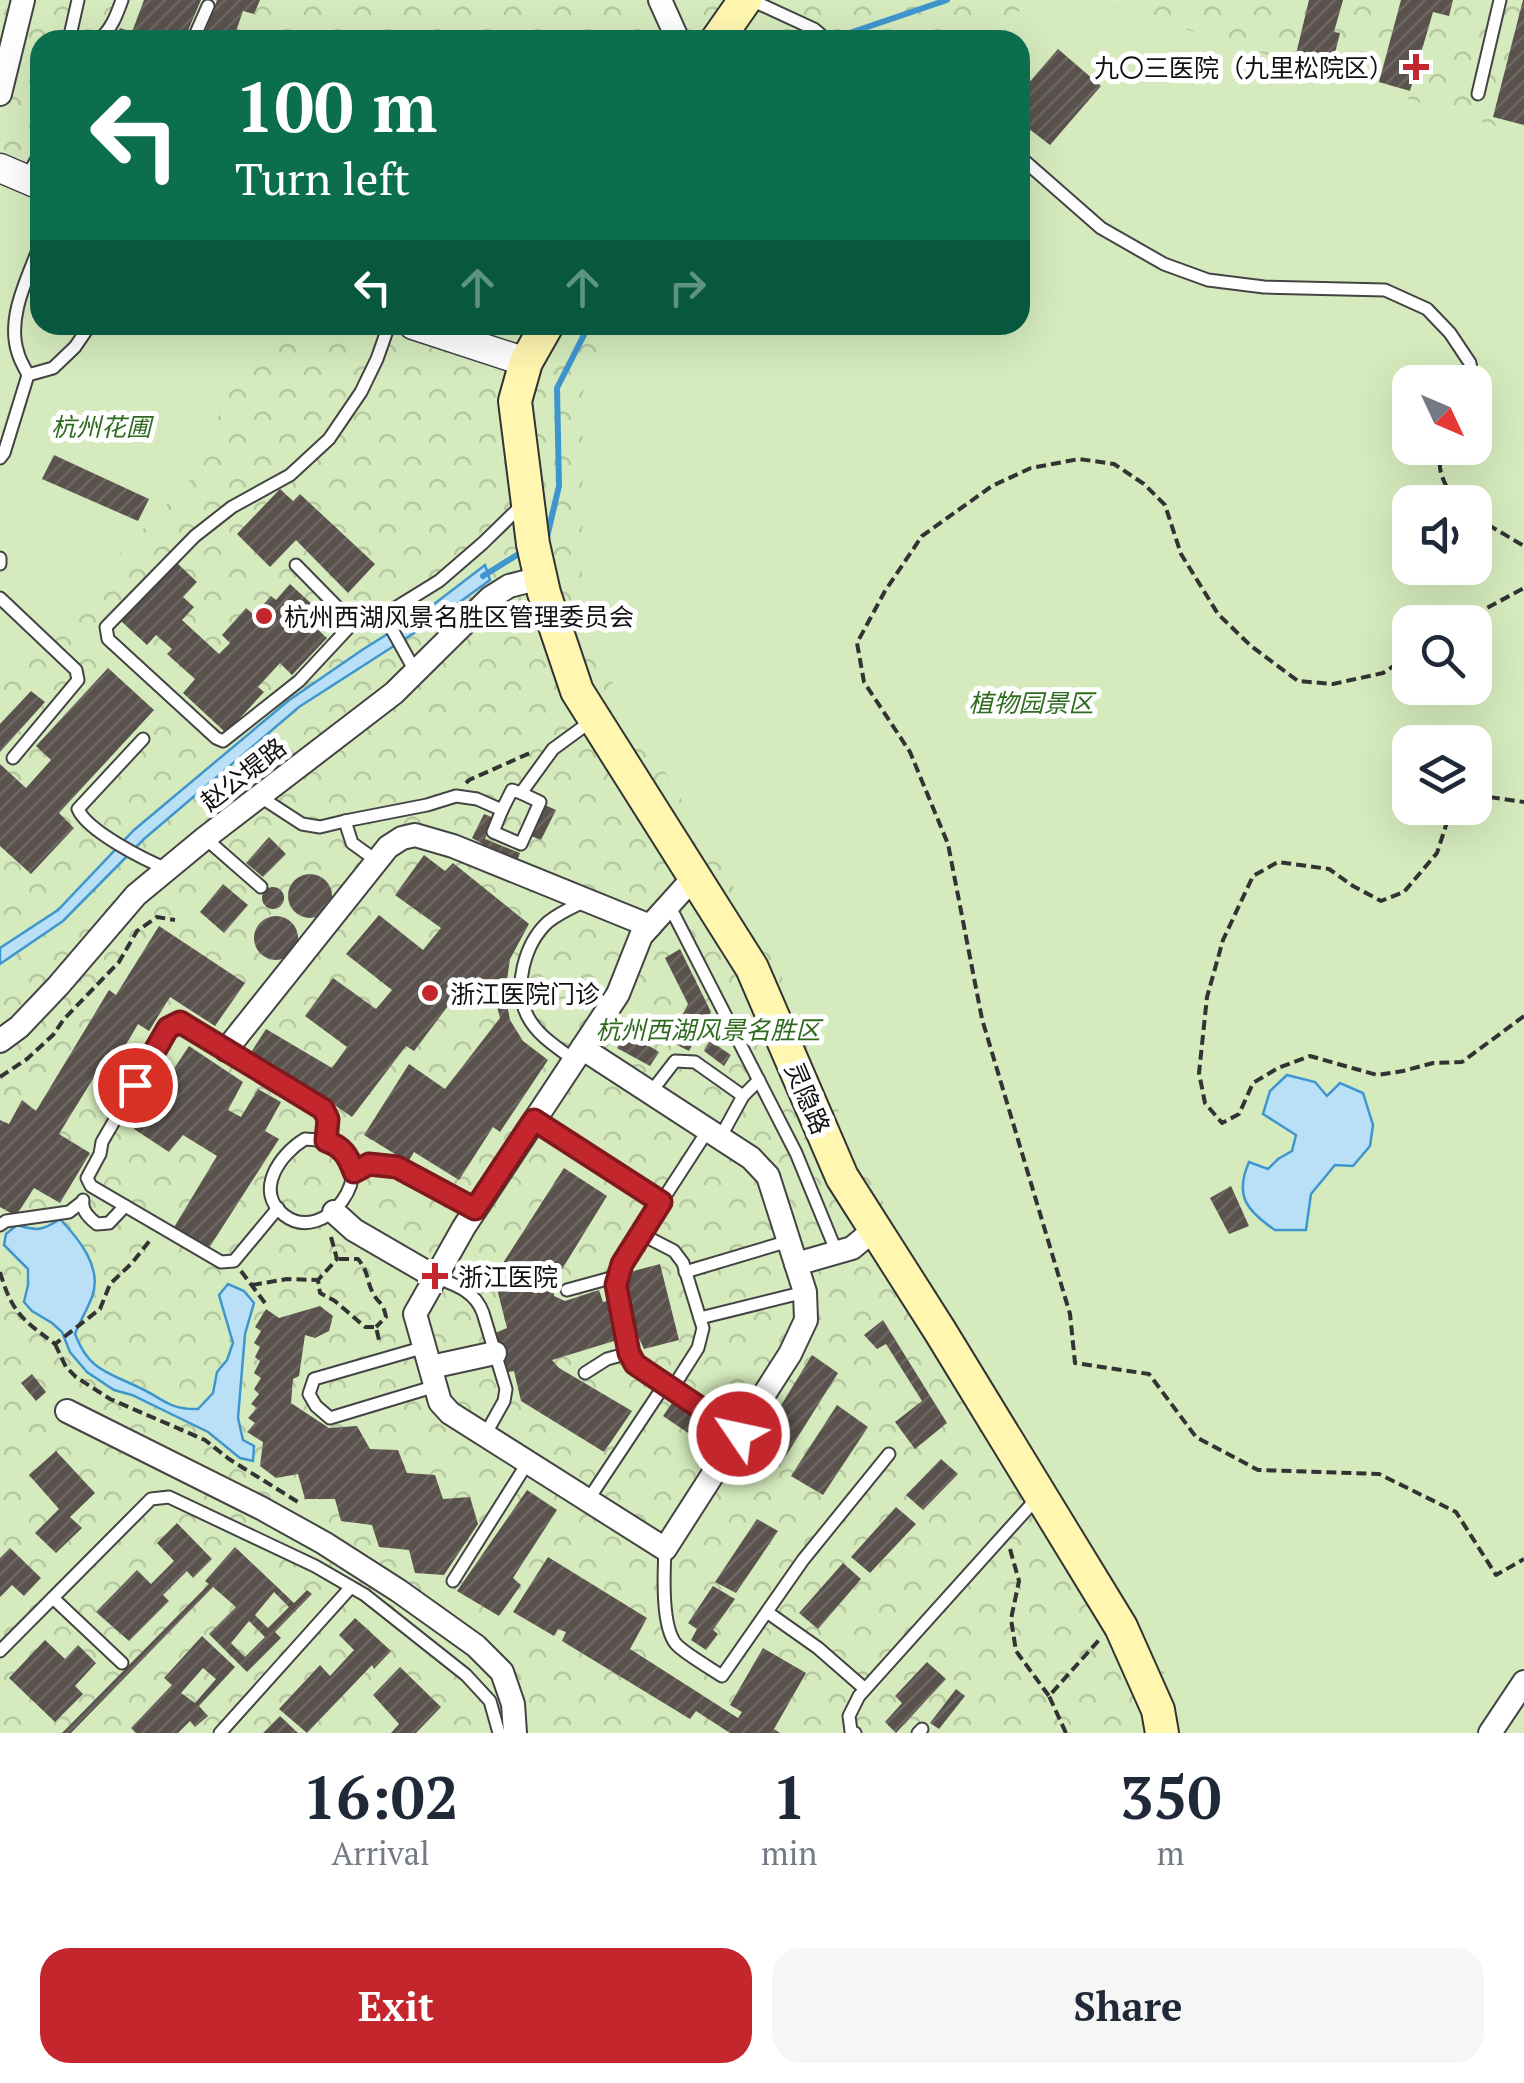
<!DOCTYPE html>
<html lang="en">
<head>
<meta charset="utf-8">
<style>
	:root { --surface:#fff; --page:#f6f6f7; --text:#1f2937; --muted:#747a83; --accent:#c4262e }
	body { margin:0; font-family:"PT Serif","Noto Sans SC",serif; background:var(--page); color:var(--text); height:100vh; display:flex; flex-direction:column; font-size:38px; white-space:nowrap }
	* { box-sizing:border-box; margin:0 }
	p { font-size:32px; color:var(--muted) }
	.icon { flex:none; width:55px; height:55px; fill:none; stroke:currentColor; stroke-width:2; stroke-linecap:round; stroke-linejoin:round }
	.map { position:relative; height:1733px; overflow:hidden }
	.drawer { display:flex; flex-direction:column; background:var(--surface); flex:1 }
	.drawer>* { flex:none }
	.banner { position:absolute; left:30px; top:30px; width:1000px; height:305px; border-radius:30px; box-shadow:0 10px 40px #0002; background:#0b6e4f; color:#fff; overflow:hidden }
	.needle { width:65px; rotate:134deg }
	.fabs { position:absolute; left:1392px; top:365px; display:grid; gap:20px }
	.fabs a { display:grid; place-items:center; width:100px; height:100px; border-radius:20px; background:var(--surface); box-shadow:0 10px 40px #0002; font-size:50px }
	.pin { position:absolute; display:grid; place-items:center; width:85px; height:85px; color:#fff; margin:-42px; border:5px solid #fff; border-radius:50%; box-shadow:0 2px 10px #0007 }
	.me { position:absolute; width:110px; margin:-55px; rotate:304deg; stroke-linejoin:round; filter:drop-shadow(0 0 8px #0008) }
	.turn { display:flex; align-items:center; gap:35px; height:210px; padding:0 40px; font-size:45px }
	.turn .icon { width:130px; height:130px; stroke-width:2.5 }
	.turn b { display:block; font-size:70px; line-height:85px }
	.lanes { display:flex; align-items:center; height:95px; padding:0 40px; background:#0003; justify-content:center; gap:50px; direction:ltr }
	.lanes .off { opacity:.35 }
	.eta { display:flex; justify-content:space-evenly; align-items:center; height:170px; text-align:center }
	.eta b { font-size:60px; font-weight:700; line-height:70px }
	.cta { display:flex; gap:20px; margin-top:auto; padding:20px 40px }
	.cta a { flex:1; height:115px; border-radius:30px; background:var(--accent); color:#fff; font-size:40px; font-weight:700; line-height:115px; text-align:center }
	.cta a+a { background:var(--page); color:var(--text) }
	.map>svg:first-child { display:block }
	.park { fill:url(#park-crowns); fill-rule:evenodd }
	.garden { fill:#d5ebbd; fill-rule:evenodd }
	.water { fill:#b9e0f7; stroke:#3f96cf; stroke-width:2.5 }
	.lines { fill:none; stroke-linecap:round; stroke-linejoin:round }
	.stream { stroke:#3f96cf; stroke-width:6 }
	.building { fill:url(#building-hatch); fill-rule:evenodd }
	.service-casing { stroke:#444; stroke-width:15 }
	.minor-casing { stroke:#444; stroke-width:26 }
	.tertiary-casing { stroke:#444; stroke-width:31 }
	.secondary-casing { stroke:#333; stroke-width:36 }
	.path { stroke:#333; stroke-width:4; stroke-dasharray:10 5; stroke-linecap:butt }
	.service { stroke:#fff; stroke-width:11 }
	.minor { stroke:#fff; stroke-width:22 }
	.tertiary { stroke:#fff; stroke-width:28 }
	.secondary { stroke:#fff6b0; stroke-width:32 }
	.route-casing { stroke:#7f191e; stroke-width:25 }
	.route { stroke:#c4262e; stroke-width:18 }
	.poi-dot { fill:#c4262e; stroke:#fff; stroke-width:4 }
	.labels { text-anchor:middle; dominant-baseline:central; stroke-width:10; stroke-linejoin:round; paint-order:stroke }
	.poi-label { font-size:25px; fill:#111; stroke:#fff; text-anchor:start }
	.park-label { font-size:25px; font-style:italic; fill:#2f6b1f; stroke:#fff }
	.street-label { font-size:25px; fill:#111; stroke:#fff }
</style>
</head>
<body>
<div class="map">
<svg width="1524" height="1733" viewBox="0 0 1524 1733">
	<defs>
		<pattern id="park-crowns" width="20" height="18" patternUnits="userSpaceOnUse" patternTransform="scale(2.5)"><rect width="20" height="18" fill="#d5ebbd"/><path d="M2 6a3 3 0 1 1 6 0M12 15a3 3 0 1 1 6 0" fill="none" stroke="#b6c8a1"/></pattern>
		<pattern id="building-hatch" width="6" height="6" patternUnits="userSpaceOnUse" patternTransform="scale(2.5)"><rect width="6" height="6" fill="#5a524d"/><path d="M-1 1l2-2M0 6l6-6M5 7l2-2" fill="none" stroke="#6d6662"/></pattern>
	</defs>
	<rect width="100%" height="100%" fill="#fffdf5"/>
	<path class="park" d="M0 0H1524V1733H0ZM40 40H1020V325H40ZM1410 382H1475V448H1410ZM1410 502H1475V568H1410ZM1410 622H1475V688H1410ZM1410 742H1475V808H1410Z"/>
	<g class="garden">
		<path d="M1055 0H1092L1524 135V1733H1184L1163 1667 863 1168 770 949 606 672 582 579 583 392 622 325H1020V40H928ZM1410 382H1475V448H1410ZM1410 502H1475V568H1410ZM1410 622H1475V688H1410ZM1410 742H1475V808H1410Z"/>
		<polygon points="0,184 40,201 40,325 259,325 190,480 0,680"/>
	</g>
	<g class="water">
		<polygon points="485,565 490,580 442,615 299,707 144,839 63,921 0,964 0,948 58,910 134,830 288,701 362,650 429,608"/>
		<path d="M1287 1075 1315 1082 1327 1096 1340 1083 1363 1093 1373 1125 1370 1146 1353 1166 1335 1165 1311 1194 1306 1230H1275C1247 1211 1234 1196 1249 1162L1268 1169 1278 1159 1292 1151 1296 1135 1263 1114 1270 1091Z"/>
		<path d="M60 1219C79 1239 103 1268 92 1297 87 1310 80 1321 75 1334 89 1371 108 1372 140 1388 164 1399 169 1410 198 1409L213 1393 217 1372 227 1360 233 1343 219 1295 228 1284 244 1291 254 1303 245 1334 238 1418 243 1440 254 1446 253 1461 240 1458 208 1432 132 1395 114 1390 87 1372 70 1352 62 1332 52 1323 32 1311 24 1302 28 1285V1269L4 1245 6 1234 17 1225C37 1231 42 1231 60 1219Z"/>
	</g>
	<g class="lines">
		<g class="stream">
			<polyline points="829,40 947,0"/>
			<polyline points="547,537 559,486 557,388 589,325"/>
			<polyline points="483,576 517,555"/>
		</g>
	</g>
	<g class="building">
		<polygon points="144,0 201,0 184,40 113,40 120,28 132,32"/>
		<polygon points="217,0 260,0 254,14 243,11 233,40 202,40"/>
		<polygon points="1309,0 1343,0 1334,32 1340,33 1333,61 1296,54"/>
		<polygon points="1401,0 1453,0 1449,16 1433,12 1410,91 1379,82"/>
		<polygon points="1523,0 1524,0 1524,125 1493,117"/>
		<polygon points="1058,49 1101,86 1050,145 1020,122 1020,93"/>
		<polygon points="54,455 149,499 138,521 42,479"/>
		<polygon points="280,489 293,501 300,494 375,564 348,593 296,540 270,567 237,534"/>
		<polygon points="176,562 197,582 183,597 194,607 182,620 219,654 230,643 222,635 246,608 254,615 271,596 276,600 290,584 327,618 317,629 327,638 292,675 280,663 258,687 264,692 226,733 183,693 195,679 167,654 172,649 156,635 147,645 121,621"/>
		<polygon points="108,668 154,710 59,813 74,828 31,874 0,846 0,764 26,788 51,760 36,746"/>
		<polygon points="31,691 45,702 0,752 0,724"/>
		<polygon points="545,805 556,810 541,840 531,836"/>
		<polygon points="484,814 494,818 485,839 520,853 516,864 481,849 483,844 472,838"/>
		<polygon points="269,837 286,854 263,877 246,863"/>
		<polygon points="424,855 445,871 453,863 529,924 510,959 505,994 510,1020 523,1041 548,1060 500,1132 493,1127 459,1180 414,1152 408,1162 364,1135 409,1064 445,1089 500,1018 492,987 479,1003 461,989 414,1051 406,1046 352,1117 317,1093 250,1054 266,1029 332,1068 347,1047 305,1016 333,978 376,1009 392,990 346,954 379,915 423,950 441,928 395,895"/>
		<circle cx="310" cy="896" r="22"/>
		<polygon points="223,884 248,905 224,933 200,912"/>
		<circle cx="273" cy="898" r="11"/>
		<circle cx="276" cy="938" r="22"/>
		<polygon points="159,926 245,983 215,1026 170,997 149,1031 138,1024 109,1074 99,1069 59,1134 90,1153 60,1203 34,1188 16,1216 0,1207 0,1120 9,1124 22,1100 36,1111 109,990 116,995"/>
		<polygon points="680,949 711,1012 689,1051 669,1041 688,1004 665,958"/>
		<polygon points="626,1032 659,1052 650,1066 617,1048"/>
		<polygon points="710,1041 731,1055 724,1066 704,1051"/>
		<polygon points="189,1046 243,1082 228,1110 241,1117 258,1089 281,1102 265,1131 279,1139 209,1248 173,1229 217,1156 183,1135 169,1152 134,1129"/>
		<polygon points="564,1168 607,1196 553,1284 554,1296 565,1301 599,1290 603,1302 630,1296 626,1273 660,1264 679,1340 644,1349 637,1334 552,1360 559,1368 632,1411 604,1452 521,1401 514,1371 502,1373 490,1335 507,1328 494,1277"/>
		<polygon points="1231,1186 1249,1226 1229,1234 1210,1198"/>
		<polygon points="320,1306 333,1316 329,1331 315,1338 305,1335 299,1376 293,1379 291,1403 329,1428 357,1426 370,1449 398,1450 407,1473 435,1475 443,1499 470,1497 478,1524 444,1575 415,1573 409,1550 379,1547 372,1525 341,1521 335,1499 305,1499 298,1474 276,1478 260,1466 263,1442 247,1432 255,1423 248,1418 257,1408 251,1404 259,1394 254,1389 261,1378 254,1373 260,1361 255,1357 260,1347 254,1343 261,1331 255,1327 266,1309 279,1318"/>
		<polygon points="883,1320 947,1423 915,1449 895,1422 922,1401 886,1344 877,1349 864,1335"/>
		<polygon points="812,1355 838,1373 779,1467 753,1451"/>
		<polygon points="32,1374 46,1392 36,1401 21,1383"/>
		<polygon points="672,1403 719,1433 709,1447 663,1416"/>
		<polygon points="837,1405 868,1427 823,1495 791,1476"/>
		<polygon points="56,1451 95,1493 70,1517 82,1528 56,1553 35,1533 59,1509 29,1475"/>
		<polygon points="941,1459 958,1474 923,1510 906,1495"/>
		<polygon points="527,1490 557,1510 513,1578 521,1585 499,1616 457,1591"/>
		<polygon points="896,1507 916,1524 870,1573 851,1557"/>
		<polygon points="757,1519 778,1531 736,1593 715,1582"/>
		<polygon points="177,1523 212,1559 193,1578 187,1571 163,1595 169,1601 129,1641 96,1612 137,1570 151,1584 174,1561 157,1543"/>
		<path d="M235 1547 294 1603 307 1590 312 1594 275 1632 281 1638 247 1672 209 1634 236 1607 213 1587 71 1733H62L209 1584 205 1581ZM274 1592 289 1607 268 1628 255 1615ZM249 1621 265 1637 245 1657 231 1643Z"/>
		<polygon points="10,1548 41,1578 24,1596 12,1585 0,1597 0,1558"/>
		<polygon points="548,1557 647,1618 630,1649 738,1718 742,1712 730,1705 763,1648 806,1673 774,1729 780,1733 730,1733 696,1711 690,1719 562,1641 566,1632 558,1629 554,1636 513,1612"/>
		<polygon points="843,1563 861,1579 818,1629 799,1613"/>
		<polygon points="713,1586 735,1599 713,1630 718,1634 706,1650 691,1640 697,1629 688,1623"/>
		<polygon points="355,1618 391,1651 374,1669 372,1665 307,1733 279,1709 320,1665 330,1676 354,1650 339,1635"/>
		<path d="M202 1636 235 1667 199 1706 208 1716 195 1727 190 1721 178 1733H136L131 1728 172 1685 164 1678ZM203 1668 216 1679 195 1703 181 1693Z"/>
		<polygon points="45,1640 65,1659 78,1645 96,1663 75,1686 83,1694 55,1722 9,1678"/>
		<polygon points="927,1662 946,1679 896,1733 885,1722 902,1703 895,1696"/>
		<polygon points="400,1667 441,1707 416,1733 391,1733 399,1724 373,1695"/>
		<polygon points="956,1689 965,1696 939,1729 930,1723"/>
		<polygon points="280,1716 298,1733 263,1733"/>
	</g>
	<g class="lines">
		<defs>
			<g id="service">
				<polyline points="751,0 814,29 827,40"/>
				<polyline points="69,40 78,0"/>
				<path d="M98 40C111 31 117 14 122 0"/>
				<polyline points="193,40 208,6"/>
				<polyline points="1478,94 1500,0"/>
				<polyline points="1020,157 1101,228 1164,264 1208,280 1264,287 1385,290 1427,309 1450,333 1470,363 1473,382"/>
				<polyline points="26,179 40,153"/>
				<polyline points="28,375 53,368 75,347 90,325"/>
				<polyline points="1475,391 1478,408"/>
				<path d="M0 458 4 453 28 375C25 368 20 361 18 353 6 318 28 277 40 245"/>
				<polyline points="0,558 0,564"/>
				<polyline points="296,565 353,623 366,615 384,615 439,581 483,543 524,503"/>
				<polyline points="0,598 76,670 78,680 13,758"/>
				<polyline points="384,615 415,671"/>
				<polyline points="353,623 299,681 223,741 216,738 108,639 106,627 195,536 232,507 290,475 329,439 361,392 377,359 389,325"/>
				<path d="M143 739 78 809C87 831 145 860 167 869"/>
				<polyline points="259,796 302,824 320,827 345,821 352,843 377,861"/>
				<polyline points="502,810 493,832 521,844 540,802 521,793"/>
				<polyline points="345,821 427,805 456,796 477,799 502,810 512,790 521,793 553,749 590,722"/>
				<polyline points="205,838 261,887"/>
				<polyline points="669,905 796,1153 837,1253"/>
				<path d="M574 1060C557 1047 538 1036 528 1017 512 988 525 943 548 922 559 913 571 908 583 902"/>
				<polyline points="651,1092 675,1061 695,1062 743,1096"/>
				<polyline points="535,1121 661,1202"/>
				<polyline points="708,1130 621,1264 616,1285 629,1353 635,1364 739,1434"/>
				<polyline points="720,1138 743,1096 759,1080"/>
				<path d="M305 1139C315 1140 327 1140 336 1144 381 1169 325 1247 284 1215 253 1191 281 1153 305 1139Z"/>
				<polyline points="354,1172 369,1164 397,1167 475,1209"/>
				<path d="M83 1200C81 1210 89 1218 97 1224L109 1223 125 1206"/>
				<polyline points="278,1208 234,1261 221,1262 91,1186 87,1178 100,1154 102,1142 168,1028 180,1022 323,1109 328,1119 326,1141"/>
				<polyline points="0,1225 6,1221 69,1212 82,1202"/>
				<polyline points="641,1234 674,1251 683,1263 703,1328 698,1348 672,1389"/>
				<polyline points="685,1272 789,1241"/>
				<path d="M435 1277C456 1285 475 1291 483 1313L506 1389 504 1401 485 1435"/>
				<polyline points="567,1290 618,1276"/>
				<polyline points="700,1318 805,1292"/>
				<polyline points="425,1347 314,1379 309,1394 316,1406 330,1418 436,1386"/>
				<polyline points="585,1373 607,1359 629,1353"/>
				<polyline points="588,1500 665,1384"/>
				<path d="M665 1549C664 1572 661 1626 676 1644 684 1653 710 1668 722 1676L803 1560 889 1454"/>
				<polyline points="453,1581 528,1462"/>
				<polyline points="53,1598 122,1663"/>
				<polyline points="767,1612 818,1648 865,1689"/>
				<polyline points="0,1651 151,1499 169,1497 315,1566 365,1595 466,1675 490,1701 499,1733"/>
				<polyline points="220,1733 351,1587"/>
				<polyline points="855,1733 851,1731 849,1716 859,1696 1037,1498"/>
				<polyline points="918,1733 922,1729"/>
			</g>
			<g id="minor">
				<polyline points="660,0 678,40"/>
				<polyline points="0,94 23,0"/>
				<polyline points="0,1041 19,1027 58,986 136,895 205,838 394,693 490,598 509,586 540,578"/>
				<polyline points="582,1048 751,1158 768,1176 805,1292 806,1320 790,1354 665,1549 450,1413 440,1402 415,1314 464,1227 618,994 641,936 695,876"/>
				<polyline points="226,1050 388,847 402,838 415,835 453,846 650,926"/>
				<polyline points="334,1212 354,1230 435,1277"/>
				<polyline points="796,1264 852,1248 875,1229"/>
				<polyline points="431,1367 495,1353"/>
				<polyline points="67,1411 261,1508 324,1543 399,1591 476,1646 502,1672 513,1704 515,1733"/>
				<polyline points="1490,1733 1524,1682"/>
			</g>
			<g id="tertiary">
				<polyline points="0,168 40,185"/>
				<polyline points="413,325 526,362"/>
			</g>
			<g id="secondary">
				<polyline points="717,40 745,0"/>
				<polyline points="547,325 526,362 515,401 533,544 544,593 577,691 752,968 842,1177 940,1331 1121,1627 1158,1710 1162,1733"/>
			</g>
		</defs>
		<use href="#service" class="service-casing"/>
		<use href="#minor" class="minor-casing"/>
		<use href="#tertiary" class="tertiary-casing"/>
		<use href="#secondary" class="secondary-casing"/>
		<g class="path">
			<path d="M1443 448C1434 468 1445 485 1456 502"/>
			<polyline points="1475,517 1524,546"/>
			<polyline points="1461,622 1524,588"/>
			<polyline points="1410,655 1383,673 1333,684 1298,681 1251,646 1218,614 1181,554 1165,505 1144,484 1114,464 1079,459 1031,468 992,486 922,536 885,591 857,643 864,682 910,752 948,844 982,1019 1070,1314 1075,1363 1149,1374 1196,1437 1258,1470 1379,1474 1456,1512 1496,1575 1524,1559"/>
			<polyline points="466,783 469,780 530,753"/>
			<polyline points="1475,795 1524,802"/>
			<polyline points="1456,808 1450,813 1437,853 1404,892 1381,901 1353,886 1329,869 1278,862 1253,876 1223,940 1207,997 1199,1073 1205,1103 1222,1123 1239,1114 1253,1083 1278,1068 1310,1056 1377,1075 1403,1071 1433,1063 1462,1062 1524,1016"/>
			<polyline points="0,1077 27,1059 53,1035 64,1019 119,962 137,931 157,917 175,920"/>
			<polyline points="331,1237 337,1259 318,1280 320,1293 335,1301 365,1327 376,1327 380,1344"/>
			<path d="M339 1259H358C370 1274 366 1281 373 1293 379 1305 383 1301 386 1317L376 1327"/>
			<polyline points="241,1271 265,1303"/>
			<path d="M0 1272C12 1313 22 1319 55 1344L100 1309 110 1284 132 1263 151 1239"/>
			<polyline points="252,1285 287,1279 318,1280"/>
			<polyline points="55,1344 66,1367 76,1377 110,1399 205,1440 229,1459 298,1502"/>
			<polyline points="1010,1549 1019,1581 1011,1619 1016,1651 1049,1696"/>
			<polyline points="1066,1733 1049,1696 1099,1640"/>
		</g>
		<use href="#service" class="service"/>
		<use href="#minor" class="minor"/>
		<use href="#tertiary" class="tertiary"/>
		<use href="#secondary" class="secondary"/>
	</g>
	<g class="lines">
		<defs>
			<path id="route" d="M135 1085 168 1028 180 1022 323 1109 328 1119 326 1141C343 1147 348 1156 354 1172L369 1164 397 1167 475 1209 534 1120 661 1202 622 1264 616 1285 629 1353 635 1364 739 1434"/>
		</defs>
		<use href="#route" class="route-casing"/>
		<use href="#route" class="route"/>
	</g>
	<g class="poi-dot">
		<path d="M1411 52h10v10h10v10h-10v10h-10v-10h-10v-10h10z"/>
		<circle cx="264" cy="616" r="10"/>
		<circle cx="430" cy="993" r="10"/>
		<path d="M430 1261h10v10h10v10h-10v10h-10v-10h-10v-10h10z"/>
	</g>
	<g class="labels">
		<g class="poi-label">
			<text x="1394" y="67" text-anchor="end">九〇三医院（九里松院区）</text>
			<text x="284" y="616">杭州西湖风景名胜区管理委员会</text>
			<text x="450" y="993">浙江医院门诊</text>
			<text x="458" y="1276">浙江医院</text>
		</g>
		<g class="park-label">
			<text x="101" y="426">杭州花圃</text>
			<text x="1031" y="702">植物园景区</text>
			<text x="708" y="1029">杭州西湖风景名胜区</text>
		</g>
		<g class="street-label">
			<text transform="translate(243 774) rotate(-38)">赵公堤路</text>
			<text transform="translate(808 1098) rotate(67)">灵隐路</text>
		</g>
	</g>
</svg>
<div class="fabs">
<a><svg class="needle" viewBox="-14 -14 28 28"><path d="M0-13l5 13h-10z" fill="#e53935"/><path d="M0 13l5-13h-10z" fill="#747a83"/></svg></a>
<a><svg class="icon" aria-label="sound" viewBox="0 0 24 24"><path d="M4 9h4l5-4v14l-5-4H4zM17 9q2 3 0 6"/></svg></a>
<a><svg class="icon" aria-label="search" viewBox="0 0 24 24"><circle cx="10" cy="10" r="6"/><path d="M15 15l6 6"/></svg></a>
<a><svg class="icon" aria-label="layers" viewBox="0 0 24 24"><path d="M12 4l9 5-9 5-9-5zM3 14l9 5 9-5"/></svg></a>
</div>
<div class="pin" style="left:135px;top:1085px;background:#d93025"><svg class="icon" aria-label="arrive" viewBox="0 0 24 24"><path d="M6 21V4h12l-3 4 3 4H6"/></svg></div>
<svg class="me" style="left:739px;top:1434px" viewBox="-20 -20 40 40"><circle r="17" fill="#c4262e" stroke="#fff" stroke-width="3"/><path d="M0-11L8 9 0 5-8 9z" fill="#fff"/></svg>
<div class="banner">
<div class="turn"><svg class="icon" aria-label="left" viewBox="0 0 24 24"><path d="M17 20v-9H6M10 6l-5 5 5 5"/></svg><div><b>100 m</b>Turn left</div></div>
<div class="lanes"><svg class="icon" aria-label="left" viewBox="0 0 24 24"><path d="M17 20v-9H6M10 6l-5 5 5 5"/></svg><svg class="icon off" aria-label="ahead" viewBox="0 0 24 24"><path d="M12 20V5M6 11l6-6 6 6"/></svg><svg class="icon off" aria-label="ahead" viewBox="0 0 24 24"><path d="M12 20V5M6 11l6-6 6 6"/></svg><svg class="icon off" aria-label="right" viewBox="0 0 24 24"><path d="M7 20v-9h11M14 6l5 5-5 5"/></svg></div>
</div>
</div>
<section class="drawer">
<div class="eta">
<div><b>16:02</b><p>Arrival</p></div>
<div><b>1</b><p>min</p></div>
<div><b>350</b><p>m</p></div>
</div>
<div class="cta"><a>Exit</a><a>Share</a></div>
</section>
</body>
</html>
